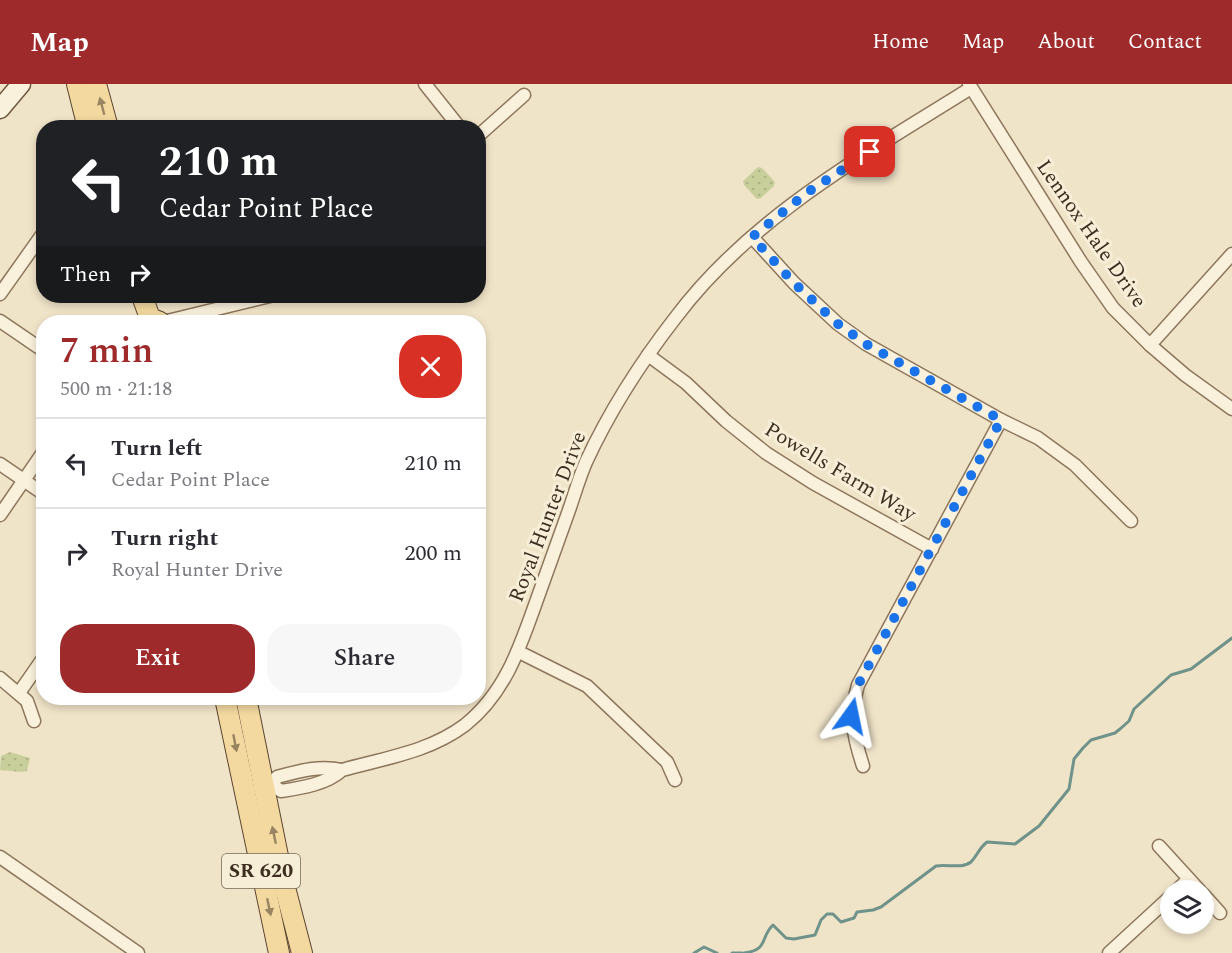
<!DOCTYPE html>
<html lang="en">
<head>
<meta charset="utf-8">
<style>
	:root { --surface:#fff; --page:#f7f7f7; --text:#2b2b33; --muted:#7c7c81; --line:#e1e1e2; --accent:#9e2a2b }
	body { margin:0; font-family:Spectral,serif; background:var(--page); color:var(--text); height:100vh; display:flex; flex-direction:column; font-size:22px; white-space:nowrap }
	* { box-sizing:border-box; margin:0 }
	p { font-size:20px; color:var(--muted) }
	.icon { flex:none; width:33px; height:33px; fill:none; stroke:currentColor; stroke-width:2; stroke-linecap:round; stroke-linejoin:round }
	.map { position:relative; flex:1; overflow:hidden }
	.side { position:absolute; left:36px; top:231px; width:450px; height:390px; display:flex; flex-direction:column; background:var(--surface); border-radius:24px; box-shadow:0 3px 9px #0003 }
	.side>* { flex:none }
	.hud { position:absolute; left:36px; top:36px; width:450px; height:183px; border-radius:24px; box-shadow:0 3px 9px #0003; background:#202124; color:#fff; overflow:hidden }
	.fabs { position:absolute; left:1160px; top:796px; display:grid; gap:12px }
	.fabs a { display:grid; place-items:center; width:54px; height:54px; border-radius:50%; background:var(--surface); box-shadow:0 3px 9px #0003; font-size:30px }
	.pin { position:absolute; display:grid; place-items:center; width:51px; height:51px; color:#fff; margin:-26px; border-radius:12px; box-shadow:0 3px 9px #0006 }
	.me { position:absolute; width:66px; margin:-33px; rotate:12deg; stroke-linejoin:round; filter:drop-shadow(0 0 4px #0008) }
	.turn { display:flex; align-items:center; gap:21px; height:126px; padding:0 24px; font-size:27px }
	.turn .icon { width:78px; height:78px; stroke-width:2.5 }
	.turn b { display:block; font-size:42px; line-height:51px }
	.then { display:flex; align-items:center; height:57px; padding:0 24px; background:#0003; gap:12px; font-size:22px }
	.round { display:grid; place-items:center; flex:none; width:63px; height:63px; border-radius:24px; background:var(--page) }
	.head { display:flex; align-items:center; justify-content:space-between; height:102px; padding:0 24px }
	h1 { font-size:36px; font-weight:600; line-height:45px; color:var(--accent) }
	.primary-button { display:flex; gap:12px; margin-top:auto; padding:12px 24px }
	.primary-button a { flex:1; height:69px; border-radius:24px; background:var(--accent); color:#fff; font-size:24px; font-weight:600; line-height:69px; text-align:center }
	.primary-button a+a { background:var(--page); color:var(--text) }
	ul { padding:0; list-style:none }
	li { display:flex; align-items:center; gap:18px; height:90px; padding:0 24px; border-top:2px solid var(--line) }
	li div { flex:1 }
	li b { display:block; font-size:22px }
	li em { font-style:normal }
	header { display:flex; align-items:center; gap:36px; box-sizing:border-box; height:84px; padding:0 30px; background:var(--accent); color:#fff }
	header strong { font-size:28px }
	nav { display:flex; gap:33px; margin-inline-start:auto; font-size:21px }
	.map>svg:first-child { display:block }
	.park { fill:url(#park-dots) }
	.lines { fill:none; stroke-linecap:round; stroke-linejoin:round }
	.stream { stroke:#6f938a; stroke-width:3 }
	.minor-casing { stroke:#8d765c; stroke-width:15 }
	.secondary-casing { stroke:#6f573f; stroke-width:21 }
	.primary-casing { stroke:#5b4430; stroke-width:22 }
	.minor { stroke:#faf1dc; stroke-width:12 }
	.secondary { stroke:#faf1dc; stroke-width:18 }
	.primary { stroke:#f3d9a0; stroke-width:20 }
	.oneway { fill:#988460 }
	.route { stroke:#1a73e8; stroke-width:10; stroke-dasharray:0 18 }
	.labels { text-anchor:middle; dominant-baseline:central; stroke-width:6; stroke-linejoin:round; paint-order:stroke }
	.shield { fill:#f7eed8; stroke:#756857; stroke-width:1.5 }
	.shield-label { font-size:20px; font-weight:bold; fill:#3d2e20 }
	.street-label { font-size:21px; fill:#3d2e20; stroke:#f7eed8 }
</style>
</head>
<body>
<header>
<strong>Map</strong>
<nav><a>Home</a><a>Map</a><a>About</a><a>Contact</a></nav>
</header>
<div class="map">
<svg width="1232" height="869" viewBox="0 0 1232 869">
	<defs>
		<pattern id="park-dots" width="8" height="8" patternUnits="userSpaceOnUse" patternTransform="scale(1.5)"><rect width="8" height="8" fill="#c9cf9b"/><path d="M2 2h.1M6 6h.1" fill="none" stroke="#aeb285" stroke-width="1.8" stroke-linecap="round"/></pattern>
	</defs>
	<rect width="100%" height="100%" fill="#f0e4c8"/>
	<g class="park">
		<polygon points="758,83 762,84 775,98 774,102 761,114 757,115 744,101 743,97"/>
		<polygon points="10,668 30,674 27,687 22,688 0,686 1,672"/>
	</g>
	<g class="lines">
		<g class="stream">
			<polyline points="694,869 704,863 717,869"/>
			<polyline points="732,869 742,869"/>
			<path d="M744 869C769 866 760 853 773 841L786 854 794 855 815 851 821 836 827 830H833L841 838 854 834 857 828 873 826 881 823 936 782C947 780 962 785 971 778 978 771 978 765 987 758L1015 760 1039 742 1069 705 1074 675 1083 664 1091 656 1115 649 1120 645 1129 637 1134 625 1171 591 1191 585 1232 554"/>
		</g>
		<defs>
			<g id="minor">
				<polyline points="425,0 460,44"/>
				<polyline points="969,0 1081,178 1113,224 1150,261 1185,291 1232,325"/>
				<polyline points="478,52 524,11"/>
				<polyline points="752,153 794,199 838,240 866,260 1001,336 1038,354 1075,381 1131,437"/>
				<polyline points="0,210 44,148"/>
				<polyline points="0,237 44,267"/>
				<polyline points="163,238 270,212"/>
				<polyline points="1150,261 1232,170"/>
				<polyline points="648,271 686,299 726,337 766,369 813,399 932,465"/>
				<polyline points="0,380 44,410"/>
				<polyline points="0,431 44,367"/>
				<polyline points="519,568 587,602 667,678 675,696"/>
				<polyline points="0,594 27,617 34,637"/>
				<polyline points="19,609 44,573"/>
				<path d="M863 682C853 651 849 633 858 601L1001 336"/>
				<path d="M272 701 277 693C299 687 320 681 342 686"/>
				<path d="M260 703 272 701 281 707C301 704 327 700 342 686 385 674 429 668 465 641 504 610 519 566 535 521 546 490 557 459 568 429 574 412 579 394 586 378 610 326 641 278 676 233 752 132 866 70 971 4"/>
				<polyline points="1159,762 1200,807"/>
				<polyline points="0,773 138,869"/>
				<polyline points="1176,807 1189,795"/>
				<polyline points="1203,810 1220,829"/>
				<polyline points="1109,869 1170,813"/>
			</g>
			<polyline id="secondary" points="0,25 21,0"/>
			<g id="primary">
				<polyline points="77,0 88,44"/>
				<polyline points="96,0 108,44"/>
				<polyline points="142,212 150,234 160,238"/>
				<polyline points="225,614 279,869"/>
				<polyline points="246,614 282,792 302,869"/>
			</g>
		</defs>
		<use href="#minor" class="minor-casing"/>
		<use href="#secondary" class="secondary-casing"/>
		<use href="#primary" class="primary-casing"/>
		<use href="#minor" class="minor"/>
		<use href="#secondary" class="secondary"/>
		<use href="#primary" class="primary"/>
	</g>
	<defs><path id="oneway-solid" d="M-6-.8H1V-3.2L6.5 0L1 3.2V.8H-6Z" transform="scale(1.5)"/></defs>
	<g class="oneway">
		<use href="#oneway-solid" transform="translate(102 22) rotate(-105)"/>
		<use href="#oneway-solid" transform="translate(235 659) rotate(79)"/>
		<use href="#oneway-solid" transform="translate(274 751) rotate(-102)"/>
		<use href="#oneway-solid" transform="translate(269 823) rotate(78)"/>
	</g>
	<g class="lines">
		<polyline class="route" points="851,632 858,601 1001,336 866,260 838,240 794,199 752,153 808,108 870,68"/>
	</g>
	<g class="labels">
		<rect class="shield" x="222" y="770" width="78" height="34" rx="4.5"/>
		<g class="shield-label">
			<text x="261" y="787">SR 620</text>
		</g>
		<g class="street-label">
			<text transform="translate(1091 150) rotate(55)">Lennox Hale Drive</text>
			<text transform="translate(840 388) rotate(31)">Powells Farm Way</text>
			<text transform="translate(548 433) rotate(-69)">Royal Hunter Drive</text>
		</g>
	</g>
</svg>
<div class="fabs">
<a><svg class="icon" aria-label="layers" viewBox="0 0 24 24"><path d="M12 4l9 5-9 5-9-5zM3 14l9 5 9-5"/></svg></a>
</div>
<div class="pin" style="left:870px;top:68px;background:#d93025"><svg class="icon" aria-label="arrive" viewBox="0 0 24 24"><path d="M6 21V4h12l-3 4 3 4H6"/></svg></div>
<svg class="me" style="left:851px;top:632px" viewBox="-20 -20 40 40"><path d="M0-17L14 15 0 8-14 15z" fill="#1a73e8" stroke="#fff" stroke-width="4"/></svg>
<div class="hud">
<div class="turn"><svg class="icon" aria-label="left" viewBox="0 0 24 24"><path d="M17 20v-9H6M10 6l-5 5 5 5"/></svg><div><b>210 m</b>Cedar Point Place</div></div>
<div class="then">Then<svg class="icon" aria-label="right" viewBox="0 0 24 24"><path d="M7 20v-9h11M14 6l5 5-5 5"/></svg></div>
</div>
<section class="side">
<div class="head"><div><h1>7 min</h1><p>500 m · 21:18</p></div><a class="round" style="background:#d93025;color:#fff"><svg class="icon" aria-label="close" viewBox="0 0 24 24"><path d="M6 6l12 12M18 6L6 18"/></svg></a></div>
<ul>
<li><svg class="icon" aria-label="left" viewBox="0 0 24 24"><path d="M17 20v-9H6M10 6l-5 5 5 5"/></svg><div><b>Turn left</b><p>Cedar Point Place</p></div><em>210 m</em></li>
<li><svg class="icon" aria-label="right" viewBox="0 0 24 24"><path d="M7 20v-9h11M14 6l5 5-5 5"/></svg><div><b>Turn right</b><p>Royal Hunter Drive</p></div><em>200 m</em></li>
</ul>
<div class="primary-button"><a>Exit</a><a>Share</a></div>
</section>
</div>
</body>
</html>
